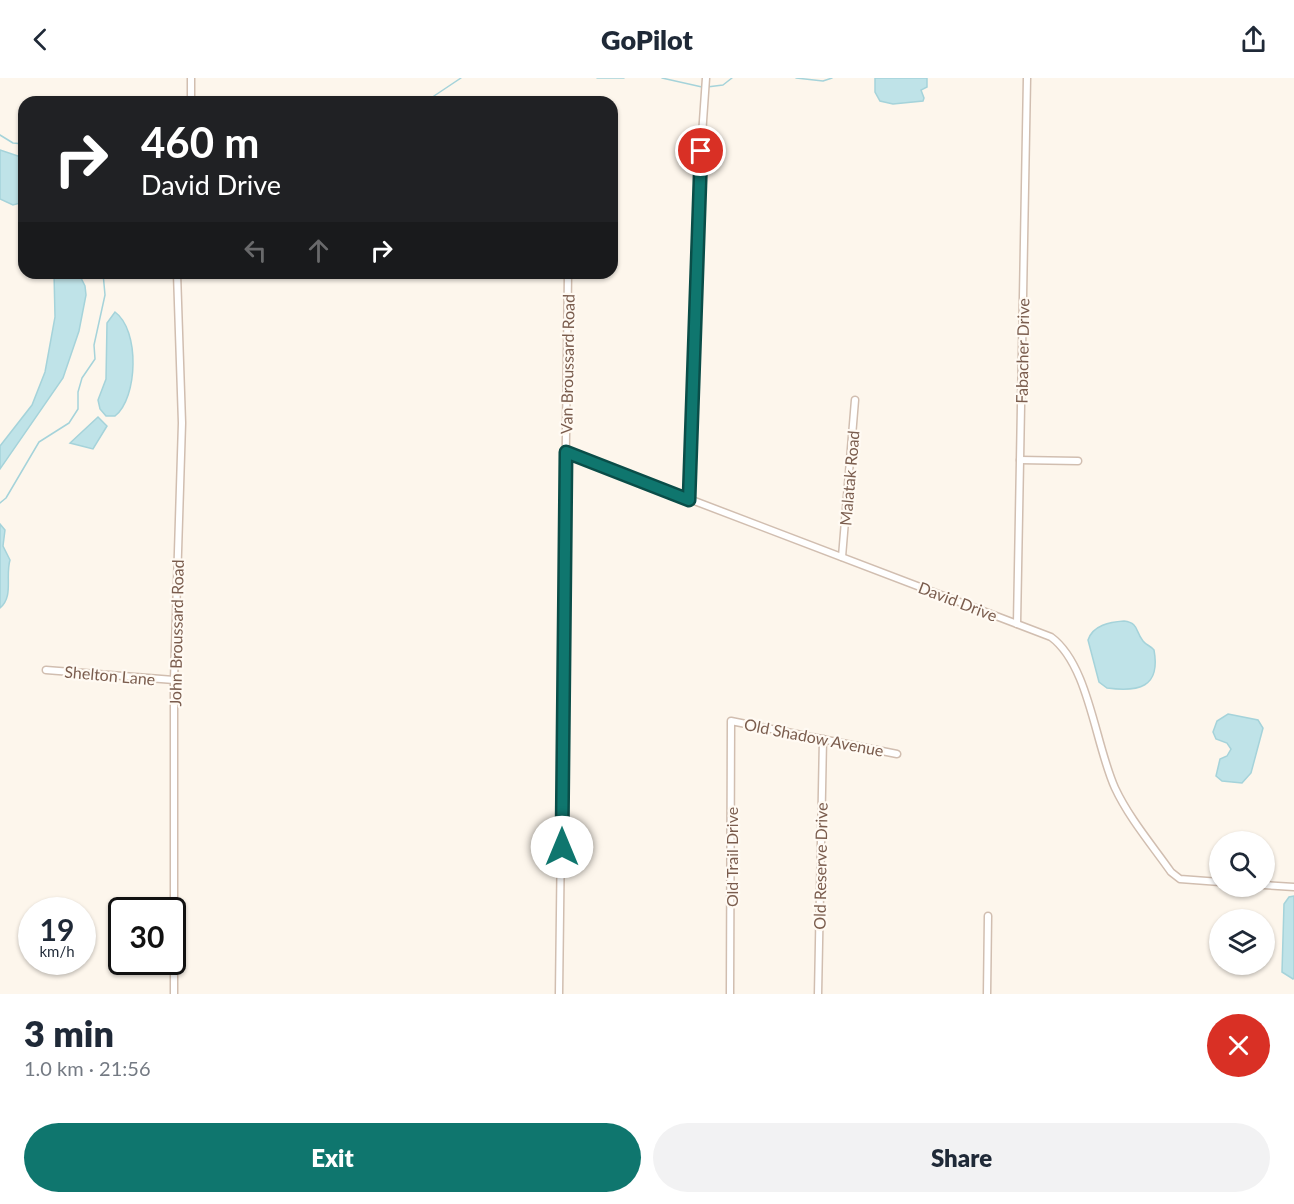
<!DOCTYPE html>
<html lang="en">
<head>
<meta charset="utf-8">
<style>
	:root { --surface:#fff; --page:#f2f2f3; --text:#1f2937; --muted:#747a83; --accent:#0f766e }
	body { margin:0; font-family:Lato,sans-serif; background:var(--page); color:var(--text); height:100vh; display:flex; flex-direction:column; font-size:22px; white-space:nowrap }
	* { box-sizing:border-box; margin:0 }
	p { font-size:20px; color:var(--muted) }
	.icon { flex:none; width:33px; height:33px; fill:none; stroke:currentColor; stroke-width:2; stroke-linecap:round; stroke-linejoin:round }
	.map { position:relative; height:916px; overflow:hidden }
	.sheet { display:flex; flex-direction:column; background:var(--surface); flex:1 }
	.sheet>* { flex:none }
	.banner { position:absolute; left:18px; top:18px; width:600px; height:183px; border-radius:18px; box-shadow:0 2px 4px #0004; background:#202124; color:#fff; overflow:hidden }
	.buttons { position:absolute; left:1209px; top:753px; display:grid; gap:12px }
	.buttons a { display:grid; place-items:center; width:66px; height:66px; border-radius:50%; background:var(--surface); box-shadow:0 2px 4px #0004; font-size:30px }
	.speed { position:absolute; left:18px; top:819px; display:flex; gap:12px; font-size:30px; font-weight:700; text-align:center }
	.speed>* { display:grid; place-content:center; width:78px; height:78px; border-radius:50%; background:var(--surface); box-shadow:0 2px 4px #0004; line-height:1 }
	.speed small { font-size:15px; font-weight:400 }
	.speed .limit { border:3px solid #111; border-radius:9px; background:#fff; color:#111 }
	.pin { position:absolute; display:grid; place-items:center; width:51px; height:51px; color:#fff; margin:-26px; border:3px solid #fff; border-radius:50%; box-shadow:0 2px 6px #0007 }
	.me { position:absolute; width:66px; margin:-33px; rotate:0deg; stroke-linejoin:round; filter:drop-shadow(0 0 4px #0008) }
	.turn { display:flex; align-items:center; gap:21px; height:126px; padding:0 24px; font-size:27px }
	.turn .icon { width:78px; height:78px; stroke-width:2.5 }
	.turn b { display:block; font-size:42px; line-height:51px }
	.lanes { display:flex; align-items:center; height:57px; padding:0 24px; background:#0003; justify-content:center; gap:30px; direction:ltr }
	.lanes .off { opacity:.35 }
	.round { display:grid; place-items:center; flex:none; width:63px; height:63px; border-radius:32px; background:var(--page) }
	.head { display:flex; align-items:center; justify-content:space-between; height:102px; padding:0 24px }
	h1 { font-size:36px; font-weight:800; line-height:45px }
	.action { display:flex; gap:12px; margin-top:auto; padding:12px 24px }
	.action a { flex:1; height:69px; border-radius:36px; background:var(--accent); color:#fff; font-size:24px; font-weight:800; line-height:69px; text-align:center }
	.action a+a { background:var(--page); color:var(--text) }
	header { display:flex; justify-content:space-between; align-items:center; height:78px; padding:0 24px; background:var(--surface); font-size:27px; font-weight:800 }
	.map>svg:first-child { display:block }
	.water { fill:#bfe3e8; stroke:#a5d3da; stroke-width:1.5 }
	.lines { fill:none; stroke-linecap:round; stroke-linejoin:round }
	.stream { stroke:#a5d3da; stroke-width:1.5 }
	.street-casing { stroke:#d1beb0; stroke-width:9 }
	.street { stroke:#fff; stroke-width:6 }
	.route-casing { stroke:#0a4d48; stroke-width:15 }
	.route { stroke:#0f766e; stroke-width:10 }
	.labels { text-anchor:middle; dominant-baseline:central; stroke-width:4.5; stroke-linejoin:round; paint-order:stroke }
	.street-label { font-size:16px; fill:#7a5c4d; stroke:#fffaf3 }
</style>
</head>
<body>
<header><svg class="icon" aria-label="back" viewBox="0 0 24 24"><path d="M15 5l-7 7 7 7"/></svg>GoPilot<svg class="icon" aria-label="share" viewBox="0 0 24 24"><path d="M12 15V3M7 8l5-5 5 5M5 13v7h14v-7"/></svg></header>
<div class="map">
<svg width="1294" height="916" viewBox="0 0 1294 916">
	<rect width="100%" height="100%" fill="#fdf6ec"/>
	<g class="water">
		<polygon points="875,0 927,0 927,9 921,12 924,20 923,23 893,26 880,23 875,14"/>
		<polygon points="0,72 24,80 24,124 13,127 0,121"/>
		<polygon points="54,195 73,195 81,200 85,208 86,217 79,253 63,300 0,391 0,368 32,327 45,294 55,239"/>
		<path d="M115 234C140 252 138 320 115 338H106L100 331 98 322 106 301 107 245Z"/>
		<polygon points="98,339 107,348 93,371 70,365"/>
		<path d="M0 446 5 452 3 468 10 482C5 499 14 518 0 530Z"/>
		<path d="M1124 543C1139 545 1135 553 1143 563 1146 567 1151 568 1154 572 1161 610 1138 614 1107 610L1099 604 1088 562C1093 547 1110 544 1124 543Z"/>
		<polygon points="1228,636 1258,642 1263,650 1251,695 1242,705 1222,703 1216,698 1220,681 1227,678 1231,671 1227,665 1216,661 1213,654 1217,643"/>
		<polygon points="1294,818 1294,900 1293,901 1282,894 1284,826 1289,819"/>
	</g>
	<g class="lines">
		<g class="stream">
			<polyline points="597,0 624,0"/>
			<polyline points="662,0 702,9"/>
			<polyline points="796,0 823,3 832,0"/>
			<polyline points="707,9 723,7 732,0"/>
			<polyline points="425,24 461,0"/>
			<polyline points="0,57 13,65 24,66"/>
			<polyline points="0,425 6,420 39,364 69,345 78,331 78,314 82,300 95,281 94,267 105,217 103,195"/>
		</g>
		<defs>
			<g id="street">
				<polyline points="191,0 191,24"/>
				<path d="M566 374 1051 559C1089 587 1095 666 1115 710 1129 740 1152 767 1171 794L1180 801 1220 804"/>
				<polyline points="1020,382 1078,383"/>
				<polyline points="689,422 700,86 706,0"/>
				<polyline points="842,479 855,322"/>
				<polyline points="1017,546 1027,0"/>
				<polyline points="46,592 174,602"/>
				<polyline points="1264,807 1294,809"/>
				<polyline points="174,916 174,602 182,345 177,195"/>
				<polyline points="559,916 568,195"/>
				<polyline points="730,916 731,643 897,676"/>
				<polyline points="818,916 823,661"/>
				<polyline points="987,916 988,838"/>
			</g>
		</defs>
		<use href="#street" class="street-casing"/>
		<use href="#street" class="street"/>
	</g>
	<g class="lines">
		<defs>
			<polyline id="route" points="562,769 566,374 689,422 701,73"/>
		</defs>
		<use href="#route" class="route-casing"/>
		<use href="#route" class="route"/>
	</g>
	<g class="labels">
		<g class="street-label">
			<text transform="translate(1022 273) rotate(-89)">Fabacher Drive</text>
			<text transform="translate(567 286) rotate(-89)">Van Broussard Road</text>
			<text transform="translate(849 400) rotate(-85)">Malatak Road</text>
			<text transform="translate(958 523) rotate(21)">David Drive</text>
			<text transform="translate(176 555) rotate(-89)">John Broussard Road</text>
			<text transform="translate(110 597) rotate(5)">Shelton Lane</text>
			<text transform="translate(814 659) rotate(11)">Old Shadow Avenue</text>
			<text transform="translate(731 779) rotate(-90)">Old Trail Drive</text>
			<text transform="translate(820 788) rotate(-89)">Old Reserve Drive</text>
		</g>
	</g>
</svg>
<div class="buttons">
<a><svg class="icon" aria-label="search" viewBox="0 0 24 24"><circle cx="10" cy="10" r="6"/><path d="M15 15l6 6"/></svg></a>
<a><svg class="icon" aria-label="layers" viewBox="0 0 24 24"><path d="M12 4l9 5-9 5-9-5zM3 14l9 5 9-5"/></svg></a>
</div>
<div class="speed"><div>19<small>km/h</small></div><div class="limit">30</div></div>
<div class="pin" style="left:701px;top:73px;background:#d93025"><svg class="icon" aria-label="arrive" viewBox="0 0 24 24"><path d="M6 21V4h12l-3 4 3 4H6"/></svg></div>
<svg class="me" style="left:562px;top:769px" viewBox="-20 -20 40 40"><circle r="19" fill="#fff"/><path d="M0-13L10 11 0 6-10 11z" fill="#0f766e"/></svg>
<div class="banner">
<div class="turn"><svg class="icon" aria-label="right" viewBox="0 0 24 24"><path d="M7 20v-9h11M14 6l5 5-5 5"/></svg><div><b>460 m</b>David Drive</div></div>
<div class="lanes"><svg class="icon off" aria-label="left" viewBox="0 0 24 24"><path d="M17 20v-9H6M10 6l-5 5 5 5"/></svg><svg class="icon off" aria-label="ahead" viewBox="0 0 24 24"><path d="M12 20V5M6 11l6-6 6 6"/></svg><svg class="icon" aria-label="right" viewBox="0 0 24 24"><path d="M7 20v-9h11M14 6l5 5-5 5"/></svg></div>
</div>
</div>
<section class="sheet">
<div class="head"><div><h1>3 min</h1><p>1.0 km · 21:56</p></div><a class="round" style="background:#d93025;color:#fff"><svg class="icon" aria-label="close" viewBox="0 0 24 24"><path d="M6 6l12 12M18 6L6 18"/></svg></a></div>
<div class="action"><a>Exit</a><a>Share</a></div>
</section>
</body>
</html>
